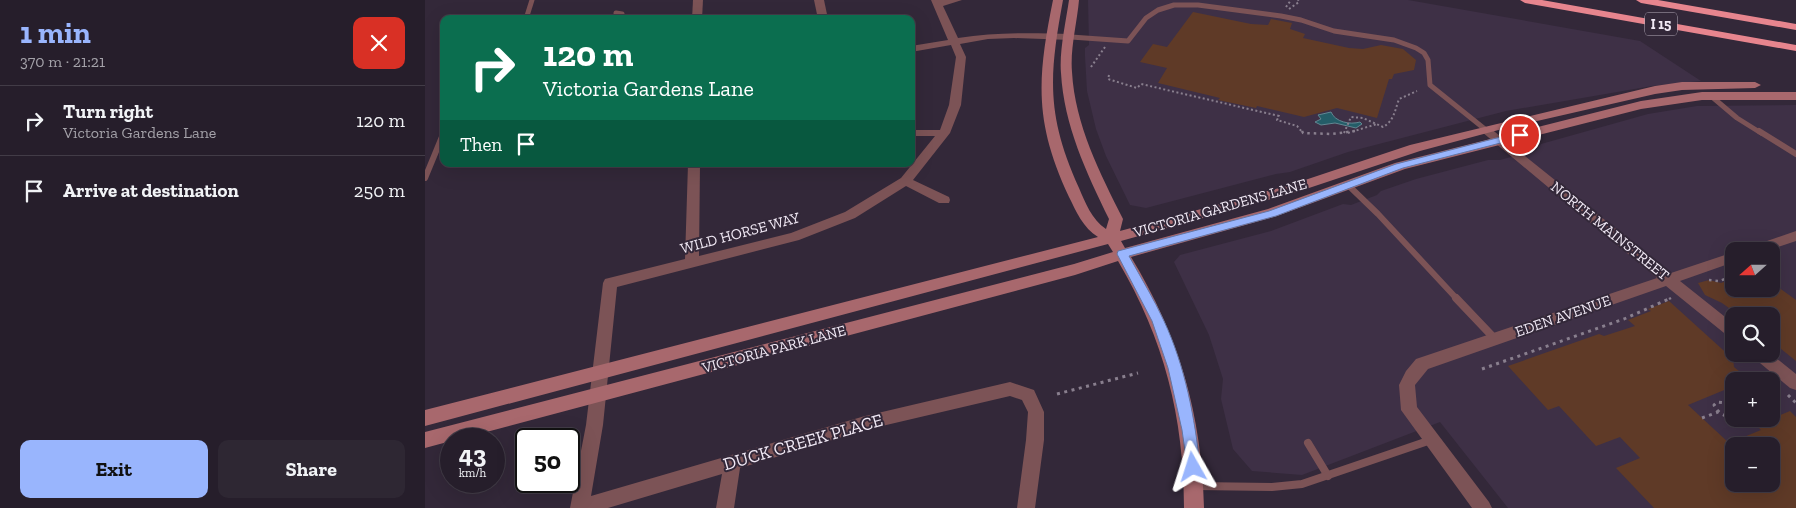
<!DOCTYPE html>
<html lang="en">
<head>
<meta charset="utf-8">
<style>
	:root { --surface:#261e2b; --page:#2e2733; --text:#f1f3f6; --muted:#a4a2a9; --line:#423c47; --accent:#99b5fd }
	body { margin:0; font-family:"Zilla Slab",serif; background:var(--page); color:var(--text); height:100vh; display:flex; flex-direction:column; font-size:19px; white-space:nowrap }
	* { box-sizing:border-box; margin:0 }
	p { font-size:16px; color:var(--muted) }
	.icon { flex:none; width:28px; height:28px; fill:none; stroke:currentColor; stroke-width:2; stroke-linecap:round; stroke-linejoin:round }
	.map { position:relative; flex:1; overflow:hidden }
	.details { display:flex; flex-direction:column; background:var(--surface); width:425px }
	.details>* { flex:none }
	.banner { position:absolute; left:15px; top:15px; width:475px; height:152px; border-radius:10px; box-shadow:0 5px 20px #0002,0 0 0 1px var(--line); background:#0b6e4f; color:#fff; overflow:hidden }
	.needle { width:32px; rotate:249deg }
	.buttons { position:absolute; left:1300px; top:242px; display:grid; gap:10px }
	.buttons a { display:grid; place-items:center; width:55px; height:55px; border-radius:10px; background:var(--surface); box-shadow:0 5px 20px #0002,0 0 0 1px var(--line); font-size:25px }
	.speed { position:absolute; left:15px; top:428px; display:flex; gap:10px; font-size:25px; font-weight:700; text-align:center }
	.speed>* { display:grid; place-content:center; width:65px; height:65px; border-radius:50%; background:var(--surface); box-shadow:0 5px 20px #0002,0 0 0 1px var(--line); line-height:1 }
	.speed small { font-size:12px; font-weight:400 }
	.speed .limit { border:2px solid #111; border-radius:8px; background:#fff; color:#111 }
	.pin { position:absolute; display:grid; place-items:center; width:42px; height:42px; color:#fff; margin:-21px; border:2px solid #fff; border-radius:50%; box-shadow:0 1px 5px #0007 }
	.me { position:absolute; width:55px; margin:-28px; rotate:354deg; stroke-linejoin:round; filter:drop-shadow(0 0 4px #0008) }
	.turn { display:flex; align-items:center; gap:18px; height:105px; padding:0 20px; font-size:22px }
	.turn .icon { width:65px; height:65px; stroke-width:2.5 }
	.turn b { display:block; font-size:35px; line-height:42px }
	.then { display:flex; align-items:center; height:48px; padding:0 20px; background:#0003; gap:10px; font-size:19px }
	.round { display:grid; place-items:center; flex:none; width:52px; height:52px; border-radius:10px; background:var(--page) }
	.summary { display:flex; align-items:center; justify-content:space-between; height:85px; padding:0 20px }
	h1 { font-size:30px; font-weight:700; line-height:38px; color:var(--accent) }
	.button { display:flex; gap:10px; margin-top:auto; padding:10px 20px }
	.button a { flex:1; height:58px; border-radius:10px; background:var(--accent); color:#111; font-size:20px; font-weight:700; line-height:58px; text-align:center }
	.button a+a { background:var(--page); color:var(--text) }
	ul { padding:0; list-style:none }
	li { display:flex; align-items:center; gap:15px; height:70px; padding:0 20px; border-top:1px solid var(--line) }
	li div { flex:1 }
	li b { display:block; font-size:19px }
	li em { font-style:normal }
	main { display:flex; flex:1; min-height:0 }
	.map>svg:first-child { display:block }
	.built { fill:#3e3046; fill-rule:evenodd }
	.water { fill:#245d68; stroke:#628792 }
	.building { fill:#5f3a27; fill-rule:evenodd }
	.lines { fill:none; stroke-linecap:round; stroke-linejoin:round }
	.path-far2 { stroke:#897f8e; stroke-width:2; stroke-dasharray:2 2.5; stroke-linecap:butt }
	.path-far1 { stroke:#897f8e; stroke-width:2.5; stroke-dasharray:2.5 4; stroke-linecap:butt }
	.path { stroke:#897f8e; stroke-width:3; stroke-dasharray:3 4.5; stroke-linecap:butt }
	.lane-far2 { stroke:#7c5356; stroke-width:5 }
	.lane-far1 { stroke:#7c5356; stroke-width:6 }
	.lane { stroke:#7c5356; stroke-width:8 }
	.street { fill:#7c5356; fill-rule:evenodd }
	.secondary { fill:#a8686d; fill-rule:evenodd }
	.highway { fill:#e7858e; fill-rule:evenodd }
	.route { fill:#99b5fd; stroke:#6376a4 }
	.labels { text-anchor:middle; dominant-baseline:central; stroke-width:4; stroke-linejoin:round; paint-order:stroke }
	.shield { fill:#332839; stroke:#b8afbd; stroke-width:1 }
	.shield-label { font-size:14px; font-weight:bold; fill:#f1e9f5 }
	.street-label { font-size:15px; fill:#f1e9f5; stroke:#332839 }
	.near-street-label { font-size:18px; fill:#f1e9f5; stroke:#332839 }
</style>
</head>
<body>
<main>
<section class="details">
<div class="summary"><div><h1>1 min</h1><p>370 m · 21:21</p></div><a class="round" style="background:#d93025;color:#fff"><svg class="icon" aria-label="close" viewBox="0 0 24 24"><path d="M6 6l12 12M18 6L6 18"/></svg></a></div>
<ul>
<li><svg class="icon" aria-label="right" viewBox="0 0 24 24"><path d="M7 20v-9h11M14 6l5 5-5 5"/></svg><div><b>Turn right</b><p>Victoria Gardens Lane</p></div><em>120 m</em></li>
<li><svg class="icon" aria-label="arrive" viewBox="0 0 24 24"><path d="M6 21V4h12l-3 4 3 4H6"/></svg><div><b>Arrive at destination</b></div><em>250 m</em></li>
</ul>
<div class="button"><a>Exit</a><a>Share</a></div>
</section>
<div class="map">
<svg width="1371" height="508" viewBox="0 0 1371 508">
	<rect width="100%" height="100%" fill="#332839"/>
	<g class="built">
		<polygon points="663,0 983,0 1215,41 1276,81 1227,86 1081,111 923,152 865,172 851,174 721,208 705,205 681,156 671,129 662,91 660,56 660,48 664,45"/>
		<path d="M1371 105V508H1083L1015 422 877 475 827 471 808 449 796 399 798 379 784 335 749 262 755 255 846 231 918 204 926 205 952 195 956 191 991 179 1063 160H1075L1111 150 1116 144 1223 114 1272 106ZM1309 251H1346V289H1309ZM1309 316H1346V354H1309ZM1309 381H1346V419H1309ZM1309 446H1346V484H1309Z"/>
	</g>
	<path class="water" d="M906 112C910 122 925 125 935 122L937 124 931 128 910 123 896 125 890 122 896 119 893 115Z"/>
	<g class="building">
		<polygon points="768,12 826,24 843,25 846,19 867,23 865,29 880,34 878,38 924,48 938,49 956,45 978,49 991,60 989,70 969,74 967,79 964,79 952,118 912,108 879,117 832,106 831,108 793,100 795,98 733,83 742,68 715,62 728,44 742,47"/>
		<polygon points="1309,278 1309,289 1346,289 1346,282 1371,300 1371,361 1346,341 1346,316 1315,316 1297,303 1280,295 1273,283 1284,280 1296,283"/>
		<path d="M1244 301 1308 359 1309 367 1326 381H1309V386L1263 405 1304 443 1336 430 1331 425 1365 411 1371 417V508H1229L1191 468 1215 458 1195 437 1171 446 1134 406 1123 410 1083 366 1174 334 1179 336 1210 326 1203 320 1226 311 1223 309ZM1309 446H1346V484H1309Z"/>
	</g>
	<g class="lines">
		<g class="path-far2">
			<polyline points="861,7 866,0"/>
			<polyline points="864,9 874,2 873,0"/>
			<polyline points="666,67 680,47"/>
			<polyline points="684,75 683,79 712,88 716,84 854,116 852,120 872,126 878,133"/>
			<path d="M919 133 926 117 938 118 958 127C969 121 970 110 974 99L992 91"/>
			<polyline points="923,133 952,124"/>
		</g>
		<g class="path-far1">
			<polyline points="877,131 878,133 907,134 930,131"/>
			<polyline points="1284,280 1294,281 1309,276"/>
			<polyline points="1244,299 1246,298"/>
		</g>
		<g class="path">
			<polyline points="1300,343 1309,351"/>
			<polyline points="1313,354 1323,363"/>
			<polyline points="1057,369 1199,319 1246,298"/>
			<polyline points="1346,390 1353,387 1351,386"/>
			<polyline points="632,394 713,373"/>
			<polyline points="1363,395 1371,403"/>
			<path d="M1309 410 1302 403 1292 402 1289 405C1293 413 1300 418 1309 415"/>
			<polyline points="1277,418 1293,412"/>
		</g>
		<g class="lane-far2">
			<polyline points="191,13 197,14 196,19"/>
			<polyline points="101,19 107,0"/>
			<polyline points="646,37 703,41 721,18 733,10 749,5 773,5 856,16 876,20 909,31 969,40 991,48 999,53 1003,60 1005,85 1061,130"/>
			<polyline points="1286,96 1312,118 1336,133"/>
		</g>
		<g class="lane-far1">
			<polyline points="1334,131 1371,154"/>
			<polyline points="0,178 19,132"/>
			<polyline points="923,185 953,214 1032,299"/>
		</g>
		<g class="lane">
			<polyline points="1031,298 1070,339"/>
			<polyline points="883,443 903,476"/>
			<polyline points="770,486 847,487 877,484 1006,440"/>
		</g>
		<g class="street">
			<polygon points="268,0 278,0 277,19 267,19"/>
			<polygon points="389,0 399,0 403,19 393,19"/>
			<path d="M506 0H537L518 6 533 38C571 32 607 33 646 34L651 37 646 40 589 38 563 39 535 44 541 57 536 105 525 133 488 180 524 197 525 200 524 203H514L481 186 430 218 374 240 192 287 178 425 166 496 440 416 585 382 609 390 619 412V440L610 508H592L601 440 603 412 597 400 585 396 440 430 315 468 309 508H291L297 474 183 508H145L161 425 178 283 180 279 260 259 263 164H275L274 256 366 233 420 212 476 178 510 136H486V130H515L524 105 531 57 526 45 486 52V46L523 40Z"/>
			<polygon points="1061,127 1065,128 1246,273 1309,252 1309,262 1255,281 1309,324 1309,339 1304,337 1241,286 1003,369 990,385 992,407 1064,502 1067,508 1047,508 976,410 974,385 981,371 991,359 1232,278 1057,132 1055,130"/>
			<polygon points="1371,231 1371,241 1341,251 1320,251 1322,248"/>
			<polygon points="1327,354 1346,354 1371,374 1371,390 1365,388 1329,358"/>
		</g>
		<path class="secondary" d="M628 0H638C624 76 621 115 654 188 660 202 667 220 681 229L684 219C661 172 639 125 636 73 634 52 641 21 644 0H654C652 23 645 49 647 72 650 125 675 173 698 219L695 231 865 185 985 145 1230 86 1257 82H1330L1336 85 1330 88 1257 90 1230 94 1081 128 995 151 875 191 696 241 700 248 843 209 970 163 1216 101 1277 92H1371V100H1277L1216 109 980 169 852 216 706 257C754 336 777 415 779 508H759C759 417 739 339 693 261L650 275 35 439H26V441L0 448V432L649 264 688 252 683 244 0 426V410L673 237C658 228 651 211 644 197 609 122 612 79 628 0Z"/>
		<g class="highway">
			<polygon points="1095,0 1117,0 1371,45 1371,51 1100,3"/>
			<polygon points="1211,0 1233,0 1371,24 1371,30 1216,3"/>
		</g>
	</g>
	<path class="route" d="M1095 132 1100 135 1099 137 978 168 851 216 704 256C716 278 729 299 739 321 760 366 770 418 775 467L773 472 768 474 763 472 757 430 743 368 727 321 692 254 693 251 844 211 971 164Z"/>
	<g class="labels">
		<rect class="shield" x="1220" y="12.5" width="32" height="23" rx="4"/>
		<g class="shield-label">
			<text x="1236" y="24">I 15</text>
		</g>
		<g class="street-label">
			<text transform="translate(795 208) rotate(-16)">VICTORIA GARDENS LANE</text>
			<text transform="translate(1185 231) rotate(39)">NORTH MAINSTREET</text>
			<text transform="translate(315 233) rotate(-15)">WILD HORSE WAY</text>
			<text transform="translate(1138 316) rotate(-19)">EDEN AVENUE</text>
			<text transform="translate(349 349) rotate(-15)">VICTORIA PARK LANE</text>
		</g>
		<g class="near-street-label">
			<text transform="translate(378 442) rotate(-16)">DUCK CREEK PLACE</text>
		</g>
	</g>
</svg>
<div class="buttons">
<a><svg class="needle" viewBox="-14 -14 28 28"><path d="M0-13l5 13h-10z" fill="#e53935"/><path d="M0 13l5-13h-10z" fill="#a4a2a9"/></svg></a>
<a><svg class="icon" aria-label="search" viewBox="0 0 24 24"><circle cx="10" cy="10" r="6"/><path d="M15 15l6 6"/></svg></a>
<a>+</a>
<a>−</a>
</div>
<div class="speed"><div>43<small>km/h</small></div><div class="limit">50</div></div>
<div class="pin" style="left:1095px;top:135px;background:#d93025"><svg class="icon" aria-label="arrive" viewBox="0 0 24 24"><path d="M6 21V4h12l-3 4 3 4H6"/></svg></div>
<svg class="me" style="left:768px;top:467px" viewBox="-20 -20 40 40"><path d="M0-17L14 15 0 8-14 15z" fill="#99b5fd" stroke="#fff" stroke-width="4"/></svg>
<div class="banner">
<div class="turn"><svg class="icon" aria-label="right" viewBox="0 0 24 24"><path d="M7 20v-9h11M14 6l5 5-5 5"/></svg><div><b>120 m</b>Victoria Gardens Lane</div></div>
<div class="then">Then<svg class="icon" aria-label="arrive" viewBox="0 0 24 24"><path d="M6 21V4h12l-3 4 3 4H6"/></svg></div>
</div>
</div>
</main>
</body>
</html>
